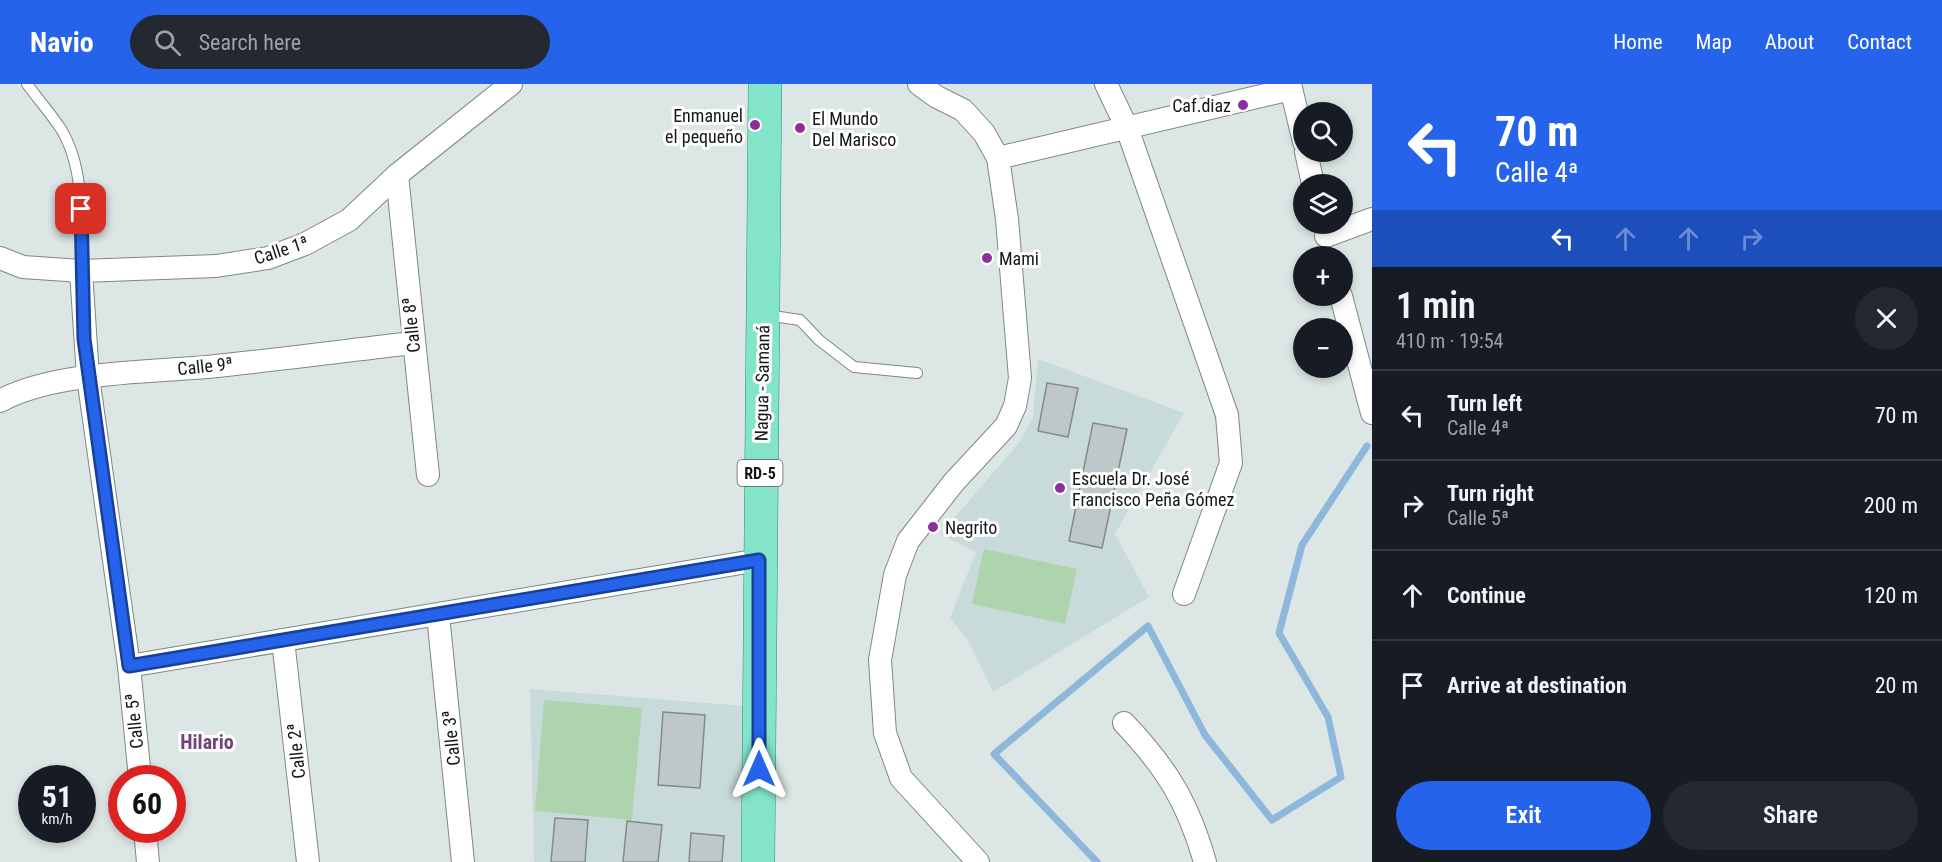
<!DOCTYPE html>
<html lang="en">
<head>
<meta charset="utf-8">
<style>
	:root { --surface:#171b24; --page:#242831; --text:#f1f3f6; --muted:#9ea1a6; --line:#363941; --accent:#2563eb }
	body { margin:0; font-family:"Roboto Condensed",sans-serif; background:var(--page); color:var(--text); height:100vh; display:flex; flex-direction:column; font-size:22px; white-space:nowrap }
	* { box-sizing:border-box; margin:0 }
	p { font-size:20px; color:var(--muted) }
	.icon { flex:none; width:33px; height:33px; fill:none; stroke:currentColor; stroke-width:2; stroke-linecap:round; stroke-linejoin:round }
	.map { position:relative; flex:1; overflow:hidden }
	.panel { display:flex; flex-direction:column; background:var(--surface); width:570px }
	.panel>* { flex:none }
	.hud { background:#2563eb; color:#fff; overflow:hidden }
	.fabs { position:absolute; left:1293px; top:18px; display:grid; gap:12px }
	.fabs a { display:grid; place-items:center; width:60px; height:60px; border-radius:50%; background:var(--surface); box-shadow:0 3px 9px #0003; font-size:30px }
	.speed { position:absolute; left:18px; top:681px; display:flex; gap:12px; font-size:30px; font-weight:700; text-align:center }
	.speed>* { display:grid; place-content:center; width:78px; height:78px; border-radius:50%; background:var(--surface); box-shadow:0 3px 9px #0003; line-height:1 }
	.speed small { font-size:15px; font-weight:400 }
	.speed .limit { border:9px solid #d22; background:#fff; color:#111 }
	.pin { position:absolute; display:grid; place-items:center; width:51px; height:51px; color:#fff; margin:-26px; border-radius:12px; box-shadow:0 3px 9px #0006 }
	.me { position:absolute; width:66px; margin:-33px; rotate:0deg; stroke-linejoin:round; filter:drop-shadow(0 0 4px #0008) }
	.turn { display:flex; align-items:center; gap:21px; height:126px; padding:0 24px; font-size:27px }
	.turn .icon { width:78px; height:78px; stroke-width:2.5 }
	.turn b { display:block; font-size:42px; line-height:51px }
	.lanes { display:flex; align-items:center; height:57px; padding:0 24px; background:#0003; justify-content:center; gap:30px; direction:ltr }
	.lanes .off { opacity:.35 }
	.round { display:grid; place-items:center; flex:none; width:63px; height:63px; border-radius:32px; background:var(--page) }
	.overview { display:flex; align-items:center; justify-content:space-between; height:102px; padding:0 24px }
	h1 { font-size:36px; font-weight:600; line-height:45px }
	.button { display:flex; gap:12px; margin-top:auto; padding:12px 24px }
	.button a { flex:1; height:69px; border-radius:36px; background:var(--accent); color:#fff; font-size:24px; font-weight:600; line-height:69px; text-align:center }
	.button a+a { background:var(--page); color:var(--text) }
	ul { padding:0; list-style:none }
	li { display:flex; align-items:center; gap:18px; height:90px; padding:0 24px; border-top:2px solid var(--line) }
	li div { flex:1 }
	li b { display:block; font-size:22px }
	li em { font-style:normal }
	header { display:flex; align-items:center; gap:36px; box-sizing:border-box; height:84px; padding:0 30px; background:var(--accent); color:#fff }
	header strong { font-size:28px }
	nav { display:flex; gap:33px; margin-inline-start:auto; font-size:21px }
	.search { width:420px; height:54px; background:var(--page); display:flex; align-items:center; gap:15px; box-sizing:border-box; padding:0 21px; border-radius:33px; color:var(--muted); font-size:22px }
	main { display:flex; flex:1; min-height:0 }
	.map>svg:first-child { display:block }
	.built { fill:#c8dbda }
	.green { fill:#aed4ae }
	.lines { fill:none; stroke-linecap:round; stroke-linejoin:round }
	.stream { stroke:#8db7db; stroke-width:7 }
	.building { fill:#bec7ca; stroke:#828a8c; stroke-width:1.5 }
	.service-casing { stroke:#7f8787; stroke-width:12 }
	.minor-casing { stroke:#7f8787; stroke-width:24 }
	.primary-casing { stroke:#269174; stroke-width:34 }
	.service { stroke:#fff; stroke-width:10 }
	.minor { stroke:#fff; stroke-width:22 }
	.primary { stroke:#83e4ca; stroke-width:33 }
	.route-casing { stroke:#184099; stroke-width:15 }
	.route { stroke:#2563eb; stroke-width:10 }
	.poi-dot { fill:#8b309b; stroke:#fff; stroke-width:2 }
	.labels { text-anchor:middle; dominant-baseline:central; stroke-width:6; stroke-linejoin:round; paint-order:stroke }
	.shield { fill:#fff; stroke:#5a5d5c; stroke-width:1.5 }
	.shield-label { font-size:16px; font-weight:bold; fill:#131716 }
	.poi-label { font-size:18px; fill:#131716; stroke:#fff; text-anchor:start }
	.street-label { font-size:18px; fill:#131716; stroke:#fff }
	.neighbourhood-label { font-size:20px; font-weight:bold; fill:#704379; stroke:#fff }
</style>
</head>
<body>
<header>
<strong>Navio</strong>
<div class="search"><svg class="icon" aria-label="search" viewBox="0 0 24 24"><circle cx="10" cy="10" r="6"/><path d="M15 15l6 6"/></svg>Search here</div>
<nav><a>Home</a><a>Map</a><a>About</a><a>Contact</a></nav>
</header>
<main>
<div class="map">
<svg width="1372" height="778" viewBox="0 0 1372 778">
	<rect width="100%" height="100%" fill="#dce6e5"/>
	<g class="built">
		<polygon points="1038,275 1184,329 1115,450 1149,513 993,608 968,556 950,534 976,468 940,450 1019,359 1033,333"/>
		<polygon points="530,605 745,622 745,778 534,778"/>
	</g>
	<g class="green">
		<polygon points="984,465 1077,485 1065,540 972,520"/>
		<polygon points="544,616 642,624 632,736 535,727"/>
	</g>
	<g class="lines">
		<polyline class="stream" points="1097,778 994,670 1148,542 1205,651 1272,736 1341,693 1328,633 1279,549 1302,461 1367,362"/>
	</g>
	<g class="building">
		<polygon points="1047,299 1078,304 1068,353 1038,347"/>
		<polygon points="1093,339 1127,345 1102,464 1069,457"/>
		<polygon points="663,628 705,631 700,704 658,701"/>
		<polygon points="555,734 588,736 585,778 551,778"/>
		<polygon points="627,737 662,741 658,778 623,778"/>
		<polygon points="691,749 724,752 722,778 689,778"/>
	</g>
	<g class="lines">
		<defs>
			<g id="service">
				<path d="M27 0C38 15 51 30 61 45 86 86 81 142 81 187"/>
				<polyline points="766,231 800,236 819,256 854,283 917,289"/>
			</g>
			<g id="minor">
				<polyline points="919,0 937,13 963,26 984,49 998,74 1007,135 1020,294 1015,322 1006,342 954,398 908,457 895,491 880,576 885,649 901,694 978,778"/>
				<polyline points="1106,0 1127,44 1227,331 1231,379 1184,510"/>
				<polyline points="1290,0 1304,58"/>
				<polyline points="1306,68 1313,100"/>
				<polyline points="998,74 1291,5"/>
				<polyline points="397,91 428,391"/>
				<polyline points="1326,152 1372,135"/>
				<polyline points="0,174 23,183 81,187 216,182 268,174 305,160 349,136 397,91 511,0"/>
				<polyline points="81,187 88,293 129,582 140,694"/>
				<polyline points="1341,212 1372,329"/>
				<path d="M0 317C53 288 147 288 207 283 276 276 344 267 412 259"/>
				<polyline points="438,531 463,778"/>
				<polyline points="283,556 308,778"/>
				<polyline points="129,582 759,476"/>
				<path d="M1124 639C1167 684 1188 719 1205 778"/>
				<polyline points="145,746 148,778"/>
			</g>
			<polyline id="primary" points="758,778 765,0"/>
		</defs>
		<use href="#service" class="service-casing"/>
		<use href="#minor" class="minor-casing"/>
		<use href="#primary" class="primary-casing"/>
		<use href="#service" class="service"/>
		<use href="#minor" class="minor"/>
		<use href="#primary" class="primary"/>
	</g>
	<g class="lines">
		<defs>
			<polyline id="route" points="81,125 84,255 129,582 759,476 759,685"/>
		</defs>
		<use href="#route" class="route-casing"/>
		<use href="#route" class="route"/>
	</g>
	<g class="poi-dot">
		<circle cx="1243" cy="21" r="6"/>
		<circle cx="755" cy="41" r="6"/>
		<circle cx="800" cy="44" r="6"/>
		<circle cx="987" cy="174" r="6"/>
		<circle cx="1060" cy="404" r="6"/>
		<circle cx="933" cy="443" r="6"/>
	</g>
	<g class="labels">
		<rect class="shield" x="737.5" y="376" width="45" height="26" rx="4.5"/>
		<g class="shield-label">
			<text x="760" y="389">RD-5</text>
		</g>
		<g class="poi-label">
			<text x="1231" y="21" text-anchor="end">Caf.diaz</text>
			<text x="743" y="31" text-anchor="end">Enmanuel<tspan x="743" dy="21">el pequeño</tspan></text>
			<text x="812" y="34">El Mundo<tspan x="812" dy="21">Del Marisco</tspan></text>
			<text x="999" y="174">Mami</text>
			<text x="1072" y="394">Escuela Dr. José<tspan x="1072" dy="21">Francisco Peña Gómez</tspan></text>
			<text x="945" y="443">Negrito</text>
		</g>
		<g class="street-label">
			<text transform="translate(281 166) rotate(-18)">Calle 1ª</text>
			<text transform="translate(411 241) rotate(-96)">Calle 8ª</text>
			<text transform="translate(205 282) rotate(-6)">Calle 9ª</text>
			<text transform="translate(762 299) rotate(-89)">Nagua - Samaná</text>
			<text transform="translate(134 637) rotate(-96)">Calle 5ª</text>
			<text transform="translate(451 654) rotate(-96)">Calle 3ª</text>
			<text transform="translate(296 667) rotate(-96)">Calle 2ª</text>
		</g>
		<g class="neighbourhood-label">
			<text x="207" y="658">Hilario</text>
		</g>
	</g>
</svg>
<div class="fabs">
<a><svg class="icon" aria-label="search" viewBox="0 0 24 24"><circle cx="10" cy="10" r="6"/><path d="M15 15l6 6"/></svg></a>
<a><svg class="icon" aria-label="layers" viewBox="0 0 24 24"><path d="M12 4l9 5-9 5-9-5zM3 14l9 5 9-5"/></svg></a>
<a>+</a>
<a>−</a>
</div>
<div class="speed"><div>51<small>km/h</small></div><div class="limit">60</div></div>
<div class="pin" style="left:81px;top:125px;background:#d93025"><svg class="icon" aria-label="arrive" viewBox="0 0 24 24"><path d="M6 21V4h12l-3 4 3 4H6"/></svg></div>
<svg class="me" style="left:759px;top:685px" viewBox="-20 -20 40 40"><path d="M0-17L14 15 0 8-14 15z" fill="#2563eb" stroke="#fff" stroke-width="4"/></svg>
</div>
<section class="panel">
<div class="hud">
<div class="turn"><svg class="icon" aria-label="left" viewBox="0 0 24 24"><path d="M17 20v-9H6M10 6l-5 5 5 5"/></svg><div><b>70 m</b>Calle 4ª</div></div>
<div class="lanes"><svg class="icon" aria-label="left" viewBox="0 0 24 24"><path d="M17 20v-9H6M10 6l-5 5 5 5"/></svg><svg class="icon off" aria-label="ahead" viewBox="0 0 24 24"><path d="M12 20V5M6 11l6-6 6 6"/></svg><svg class="icon off" aria-label="ahead" viewBox="0 0 24 24"><path d="M12 20V5M6 11l6-6 6 6"/></svg><svg class="icon off" aria-label="right" viewBox="0 0 24 24"><path d="M7 20v-9h11M14 6l5 5-5 5"/></svg></div>
</div>
<div class="overview"><div><h1>1 min</h1><p>410 m · 19:54</p></div><a class="round"><svg class="icon" aria-label="close" viewBox="0 0 24 24"><path d="M6 6l12 12M18 6L6 18"/></svg></a></div>
<ul>
<li><svg class="icon" aria-label="left" viewBox="0 0 24 24"><path d="M17 20v-9H6M10 6l-5 5 5 5"/></svg><div><b>Turn left</b><p>Calle 4ª</p></div><em>70 m</em></li>
<li><svg class="icon" aria-label="right" viewBox="0 0 24 24"><path d="M7 20v-9h11M14 6l5 5-5 5"/></svg><div><b>Turn right</b><p>Calle 5ª</p></div><em>200 m</em></li>
<li><svg class="icon" aria-label="ahead" viewBox="0 0 24 24"><path d="M12 20V5M6 11l6-6 6 6"/></svg><div><b>Continue</b></div><em>120 m</em></li>
<li><svg class="icon" aria-label="arrive" viewBox="0 0 24 24"><path d="M6 21V4h12l-3 4 3 4H6"/></svg><div><b>Arrive at destination</b></div><em>20 m</em></li>
</ul>
<div class="button"><a>Exit</a><a>Share</a></div>
</section>
</main>
</body>
</html>
